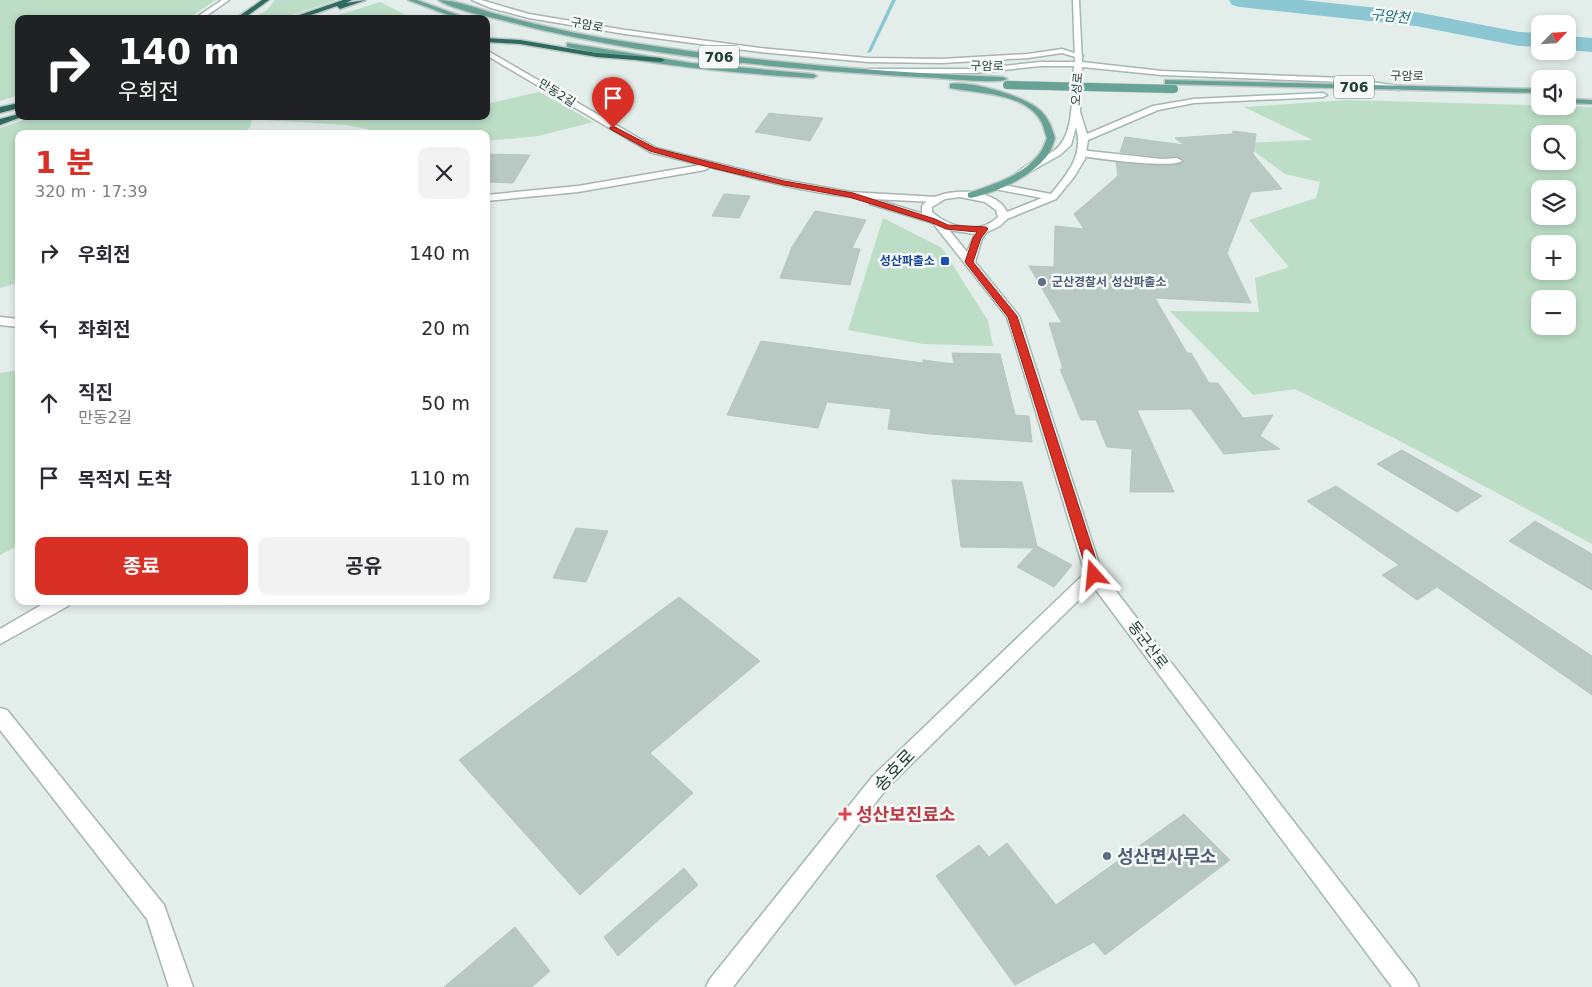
<!DOCTYPE html>
<html lang="ko">
<head>
<meta charset="utf-8">
<style>
	:root { --surface:#fff; --page:#f2f2f3; --text:#2b2b33; --muted:#7c7c81; --accent:#d93025 }
	body { margin:0; font-family:"DejaVu Sans","Noto Sans KR",sans-serif; background:var(--page); color:var(--text); height:100vh; display:flex; flex-direction:column; font-size:19px; white-space:nowrap }
	* { box-sizing:border-box; margin:0 }
	p { font-size:16px; color:var(--muted) }
	.icon { flex:none; width:28px; height:28px; fill:none; stroke:currentColor; stroke-width:2; stroke-linecap:round; stroke-linejoin:round }
	.map { position:relative; flex:1; overflow:hidden }
	.details { position:absolute; left:15px; top:130px; width:475px; height:475px; display:flex; flex-direction:column; background:var(--surface); border-radius:10px; box-shadow:0 2px 8px #0003 }
	.details>* { flex:none }
	.guide { position:absolute; left:15px; top:15px; width:475px; height:105px; border-radius:10px; box-shadow:0 2px 8px #0003; background:#202124; color:#fff; overflow:hidden }
	.needle { width:32px; rotate:65deg }
	.tools { position:absolute; left:1531px; top:15px; display:grid; gap:10px }
	.tools a { display:grid; place-items:center; width:45px; height:45px; border-radius:10px; background:var(--surface); box-shadow:0 2px 8px #0003; font-size:25px }
	.pin { position:absolute; display:grid; place-items:center; width:42px; height:42px; color:#fff; margin:-51px -21px; border-radius:50% 50% 50% 0; rotate:-45deg; box-shadow:0 0 5px #0007 }
	.pin .icon { rotate:45deg }
	.me { position:absolute; width:55px; margin:-28px; rotate:342deg; stroke-linejoin:round; filter:drop-shadow(0 0 4px #0008) }
	.turn { display:flex; align-items:center; gap:18px; height:105px; padding:0 20px; font-size:22px }
	.turn .icon { width:65px; height:65px; stroke-width:2.5 }
	.turn b { display:block; font-size:35px; line-height:42px }
	.round { display:grid; place-items:center; flex:none; width:52px; height:52px; border-radius:10px; background:var(--page) }
	.summary { display:flex; align-items:center; justify-content:space-between; height:85px; padding:0 20px }
	h1 { font-size:30px; font-weight:700; line-height:38px; color:var(--accent) }
	.button { display:flex; gap:10px; margin-top:auto; padding:10px 20px }
	.button a { flex:1; height:58px; border-radius:10px; background:var(--accent); color:#fff; font-size:20px; font-weight:700; line-height:58px; text-align:center }
	.button a+a { background:var(--page); color:var(--text) }
	ul { padding:0; list-style:none }
	li { display:flex; align-items:center; gap:15px; height:75px; padding:0 20px }
	li div { flex:1 }
	li b { display:block; font-size:19px }
	li em { font-style:normal }
	.map>svg:first-child { display:block }
	.green { fill:#bcdec6; fill-rule:evenodd }
	.lines { fill:none; stroke-linecap:round; stroke-linejoin:round }
	.stream { fill:#8bc7d2; fill-rule:evenodd }
	.river { fill:#8bc7d2; fill-rule:evenodd }
	.building { fill:#b8c8c2; stroke:#b5c7c0 }
	.street-casing { stroke:#a5b5b0; stroke-width:3 }
	.secondary-casing { stroke:#a1b9b1; stroke-width:3 }
	.primary-casing { stroke:#c1c9c7; stroke-width:3 }
	.highway-casing { stroke:#c1c9c7; stroke-width:3 }
	.street { fill:#fff; fill-rule:evenodd }
	.secondary { fill:#fff; fill-rule:evenodd }
	.primary { fill:#67a394; fill-rule:evenodd }
	.highway { fill:#2e6b5f; fill-rule:evenodd }
	.primary-bridge-casing { stroke:#c1c9c7; stroke-width:9; stroke-linecap:butt }
	.primary-bridge { stroke:#67a394; stroke-width:8 }
	.route { fill:#d93025; stroke:#8d1f18 }
	.transit-dot { fill:#1a4fb4; stroke:#f4f9f7; stroke-width:2 }
	.service-dot { fill:#5c6f8a; stroke:#f4f9f7; stroke-width:2 }
	.health-dot { fill:#e0444e; stroke:#f4f9f7; stroke-width:2 }
	.labels { text-anchor:middle; dominant-baseline:central; stroke-width:5; stroke-linejoin:round; paint-order:stroke }
	.far-street-label { font-size:12px; fill:#223f38; stroke:#f4f9f7 }
	.far-transit-label { font-size:12px; font-weight:bold; fill:#164399; stroke:#f4f9f7; text-anchor:end }
	.far-service-label { font-size:12px; font-weight:bold; fill:#4e5e75; stroke:#f4f9f7; text-anchor:start }
	.far-water-label { font-size:14px; font-style:italic; fill:#1c6b7c; stroke:#f4f9f7 }
	.shield { fill:#f4f9f7; stroke:#617771; stroke-width:1 }
	.shield-label { font-size:14px; font-weight:bold; fill:#223f38 }
	.street-label { font-size:15px; fill:#223f38; stroke:#f4f9f7 }
	.near-street-label { font-size:18px; fill:#223f38; stroke:#f4f9f7 }
	.near-health-label { font-size:18px; font-weight:bold; fill:#be3a42; stroke:#f4f9f7; text-anchor:start }
	.near-service-label { font-size:18px; font-weight:bold; fill:#4e5e75; stroke:#f4f9f7; text-anchor:start }
</style>
</head>
<body>
<div class="map">
<svg width="1592" height="987" viewBox="0 0 1592 987">
	<rect width="100%" height="100%" fill="#e3ede9"/>
	<g class="green">
		<polygon points="0,0 216,0 187,19 19,19 19,95 0,101"/>
		<polygon points="275,0 337,0 279,19 251,19 267,10"/>
		<polygon points="380,2 414,19 326,19"/>
		<polygon points="539,92 593,122 538,136 486,141 486,134 391,134 347,125 252,119 250,127 244,134 19,134 19,283 0,288 0,128 35,116 486,116 486,104"/>
		<path d="M1349 100 1592 107V544L1398 440 1295 389 1253 395 1170 311 1259 312 1255 278 1289 267 1249 220 1316 198 1320 182 1285 174 1243 143 1313 140 1244 107ZM1540 134H1568V161H1540ZM1540 189H1568V216H1540ZM1540 244H1568V271H1540ZM1540 299H1568V326H1540Z"/>
		<polygon points="883,218 942,248 988,321 993,346 923,344 848,330"/>
		<polygon points="19,370 19,545 0,555 0,373"/>
	</g>
	<g class="lines">
		<polygon class="stream" points="892,0 896,0 871,52 867,53"/>
		<g class="river">
			<polygon points="1229,0 1302,0 1416,12 1519,32 1540,33 1540,47 1519,46 1416,26 1240,7 1232,5"/>
			<polygon points="1568,36 1592,38 1592,52 1568,50"/>
		</g>
	</g>
	<g class="building">
		<polygon points="769,113 776,114 823,118 810,141 755,132"/>
		<polygon points="1233,131 1256,134 1253,154 1282,189 1251,192 1227,253 1251,303 1155,298 1187,353 1191,353 1209,383 1218,383 1243,418 1273,415 1260,436 1280,449 1224,454 1191,409 1137,410 1174,492 1130,492 1132,449 1107,447 1096,420 1081,420 1060,369 1063,369 1049,323 1062,323 1029,266 1054,267 1055,226 1084,229 1074,214 1118,176 1116,162 1163,166 1176,165 1184,162 1177,156 1162,157 1120,152 1125,137 1184,145 1175,138 1232,134"/>
		<polygon points="486,154 530,155 513,183 486,182"/>
		<polygon points="724,194 750,196 739,218 712,216"/>
		<polygon points="815,211 866,220 852,248 860,249 850,285 780,278 792,247"/>
		<polygon points="761,341 923,363 923,360 954,364 952,353 1000,354 1015,415 1029,416 1032,442 930,434 888,429 891,409 827,402 818,428 727,415"/>
		<polygon points="1402,450 1482,496 1457,512 1377,464"/>
		<polygon points="952,480 1022,482 1037,546 1072,565 1054,587 1017,567 1034,548 961,547"/>
		<polygon points="1336,486 1592,656 1592,695 1437,587 1417,600 1382,575 1399,565 1307,501"/>
		<polygon points="1535,521 1592,554 1592,590 1509,541"/>
		<polygon points="576,528 608,531 586,582 553,578"/>
		<polygon points="679,597 760,661 650,753 693,793 580,895 459,760"/>
		<polygon points="1184,814 1230,860 1105,955 1094,942 1015,985 936,876 979,845 989,857 1007,843 1056,905"/>
		<polygon points="684,868 698,885 618,956 604,937"/>
		<polygon points="515,927 550,971 532,987 444,987"/>
	</g>
	<g class="lines">
		<defs>
			<g id="street">
				<polygon points="222,0 229,0 202,19 194,19"/>
				<polygon points="472,0 481,0 529,14 625,30 760,48 868,58 942,59 1028,54 1062,49 1083,56 1079,58 1062,53 1028,58 942,63 868,62 760,52 625,34 529,18 491,8"/>
				<path d="M486 50 656 148 784 180 850 192 937 197V201L934 202 874 199 937 218 938 220 933 223 870 204 869 202 874 199C818 196 764 181 710 167L705 170 578 192 486 201V195L578 186 701 165 650 152 486 55Z"/>
				<path d="M1080 150 1162 159 1177 158 1182 161C1172 169 1092 158 1077 155V151Z"/>
				<polygon points="0,317 19,319 19,327 0,325"/>
				<polygon points="48,601 70,601 68,606 0,644 0,629"/>
				<polygon points="0,708 7,710 164,905 193,987 169,987 147,919 0,730"/>
			</g>
			<path id="secondary" d="M1073 0H1079L1082 62 1162 71 1344 78 1399 86 1403 88 1399 90 1344 82 1162 75 1082 67 1080 112 1087 134 1153 106 1194 99 1323 93 1327 95 1323 97 1194 103 1158 110 1088 140 1085 159 1074 177 1056 199 1007 219 1000 226 987 232 982 238 975 262 1019 316 1102 573 1415 979 1419 987H1392L1093 586 887 788 733 987H706L710 979 873 776 1085 573 1007 317 932 222 922 213V206C938 186 996 186 1007 212L1042 198 995 189V185L998 184 1051 194C1068 173 1084 155 1076 127L1071 145 1060 155 1026 174 1023 175 1018 172C1028 162 1044 159 1055 150 1076 134 1071 91 1074 66H1041L974 73H869L865 71 869 69H974L1041 62H1075ZM960 197 985 202 996 210 998 217C980 235 950 228 932 212V207L945 199ZM949 230 975 234 967 252Z"/>
			<g id="primary">
				<polygon points="408,0 417,0 469,19 459,19"/>
				<path d="M438 0C459 0 480 10 500 15 538 25 576 34 615 40 743 61 874 72 1003 77L1007 79C1000 84 948 79 936 78 797 70 645 58 510 22 491 17 453 10 438 0Z"/>
				<path d="M567 43 691 63 813 74 817 76 813 78C731 73 648 65 567 47Z"/>
				<polygon points="1165,80 1540,89 1540,93 1168,84 1165,84"/>
				<path d="M950 84C972 81 1025 96 1041 111 1049 119 1052 128 1055 138 1053 144 1051 151 1047 156 1028 179 999 191 971 198L968 197V193C993 185 1024 175 1040 153 1043 149 1045 143 1047 138 1045 133 1044 128 1042 123 1026 92 979 94 950 88Z"/>
				<polygon points="1568,99 1592,100 1592,104 1568,103"/>
			</g>
			<g id="highway">
				<polygon points="262,0 269,0 243,19 235,19"/>
				<polygon points="343,0 352,0 346,3 366,0 340,9 337,6 299,19 288,19"/>
				<polygon points="486,38 520,40 597,53 661,58 665,60 661,62 597,57 520,44 486,42"/>
				<polygon points="19,103 19,108 0,113 0,107"/>
				<polygon points="19,114 19,116 24,116 0,125 0,119"/>
			</g>
		</defs>
		<use href="#street" class="street-casing"/>
		<use href="#secondary" class="secondary-casing"/>
		<use href="#primary" class="primary-casing"/>
		<use href="#highway" class="highway-casing"/>
		<use href="#street" class="street"/>
		<use href="#secondary" class="secondary"/>
		<use href="#primary" class="primary"/>
		<use href="#highway" class="highway"/>
		<defs>
			<polyline id="primary-bridge" points="1007,85 1174,89"/>
		</defs>
		<use href="#primary-bridge" class="primary-bridge-casing"/>
		<use href="#primary-bridge" class="primary-bridge"/>
	</g>
	<polygon class="route" points="610,127 615,127 655,148 784,181 853,193 935,219 948,225 986,227 988,229 981,238 973,262 1017,316 1101,575 1099,579 1090,579 1088,575 1008,317 965,262 973,238 977,232 946,229 930,222 849,197 784,185 708,167 650,151 610,129"/>
	<rect class="transit-dot" x="940" y="256" width="10" height="10" rx="2.5"/>
	<g class="service-dot">
		<circle cx="1042" cy="282" r="5"/>
		<circle cx="1107" cy="856" r="5"/>
	</g>
	<path class="health-dot" d="M842.5 806.5h5v5h5v5h-5v5h-5v-5h-5v-5h5z"/>
	<g class="labels">
		<g class="far-street-label">
			<text transform="translate(587 25) rotate(11)">구암로</text>
			<text transform="translate(987 66) rotate(1)">구암로</text>
			<text transform="translate(1407 76) rotate(1)">구암로</text>
			<text transform="translate(1077 89) rotate(-86)">오성로</text>
			<text transform="translate(557 93) rotate(32)">만동2길</text>
		</g>
		<g class="far-transit-label">
			<text x="935" y="261">성산파출소</text>
		</g>
		<g class="far-service-label">
			<text x="1052" y="282">군산경찰서 성산파출소</text>
		</g>
		<g class="far-water-label">
			<text transform="translate(1390 16) rotate(6)">구암천</text>
		</g>
		<g class="shield">
			<rect x="699" y="45.5" width="40" height="23" rx="4"/>
			<rect x="1334" y="75.5" width="40" height="23" rx="4"/>
		</g>
		<g class="shield-label">
			<text x="719" y="57">706</text>
			<text x="1354" y="87">706</text>
		</g>
		<g class="street-label">
			<text transform="translate(1148 645) rotate(53)">동군산로</text>
		</g>
		<g class="near-street-label">
			<text transform="translate(894 770) rotate(-46)">송호로</text>
		</g>
		<g class="near-health-label">
			<text x="856" y="814">성산보진료소</text>
		</g>
		<g class="near-service-label">
			<text x="1117" y="856">성산면사무소</text>
		</g>
	</g>
</svg>
<div class="tools">
<a><svg class="needle" viewBox="-14 -14 28 28"><path d="M0-13l5 13h-10z" fill="#e53935"/><path d="M0 13l5-13h-10z" fill="#7c7c81"/></svg></a>
<a><svg class="icon" aria-label="sound" viewBox="0 0 24 24"><path d="M4 9h4l5-4v14l-5-4H4zM17 9q2 3 0 6"/></svg></a>
<a><svg class="icon" aria-label="search" viewBox="0 0 24 24"><circle cx="10" cy="10" r="6"/><path d="M15 15l6 6"/></svg></a>
<a><svg class="icon" aria-label="layers" viewBox="0 0 24 24"><path d="M12 4l9 5-9 5-9-5zM3 14l9 5 9-5"/></svg></a>
<a>+</a>
<a>−</a>
</div>
<div class="pin" style="left:613px;top:128px;background:#d93025"><svg class="icon" aria-label="arrive" viewBox="0 0 24 24"><path d="M6 21V4h12l-3 4 3 4H6"/></svg></div>
<svg class="me" style="left:1094px;top:575px" viewBox="-20 -20 40 40"><path d="M0-17L14 15 0 8-14 15z" fill="#d93025" stroke="#fff" stroke-width="4"/></svg>
<div class="guide">
<div class="turn"><svg class="icon" aria-label="right" viewBox="0 0 24 24"><path d="M7 20v-9h11M14 6l5 5-5 5"/></svg><div><b>140 m</b>우회전</div></div>
</div>
<section class="details">
<div class="summary"><div><h1>1 분</h1><p>320 m · 17:39</p></div><a class="round"><svg class="icon" aria-label="close" viewBox="0 0 24 24"><path d="M6 6l12 12M18 6L6 18"/></svg></a></div>
<ul>
<li><svg class="icon" aria-label="right" viewBox="0 0 24 24"><path d="M7 20v-9h11M14 6l5 5-5 5"/></svg><div><b>우회전</b></div><em>140 m</em></li>
<li><svg class="icon" aria-label="left" viewBox="0 0 24 24"><path d="M17 20v-9H6M10 6l-5 5 5 5"/></svg><div><b>좌회전</b></div><em>20 m</em></li>
<li><svg class="icon" aria-label="ahead" viewBox="0 0 24 24"><path d="M12 20V5M6 11l6-6 6 6"/></svg><div><b>직진</b><p>만동2길</p></div><em>50 m</em></li>
<li><svg class="icon" aria-label="arrive" viewBox="0 0 24 24"><path d="M6 21V4h12l-3 4 3 4H6"/></svg><div><b>목적지 도착</b></div><em>110 m</em></li>
</ul>
<div class="button"><a>종료</a><a>공유</a></div>
</section>
</div>
</body>
</html>
